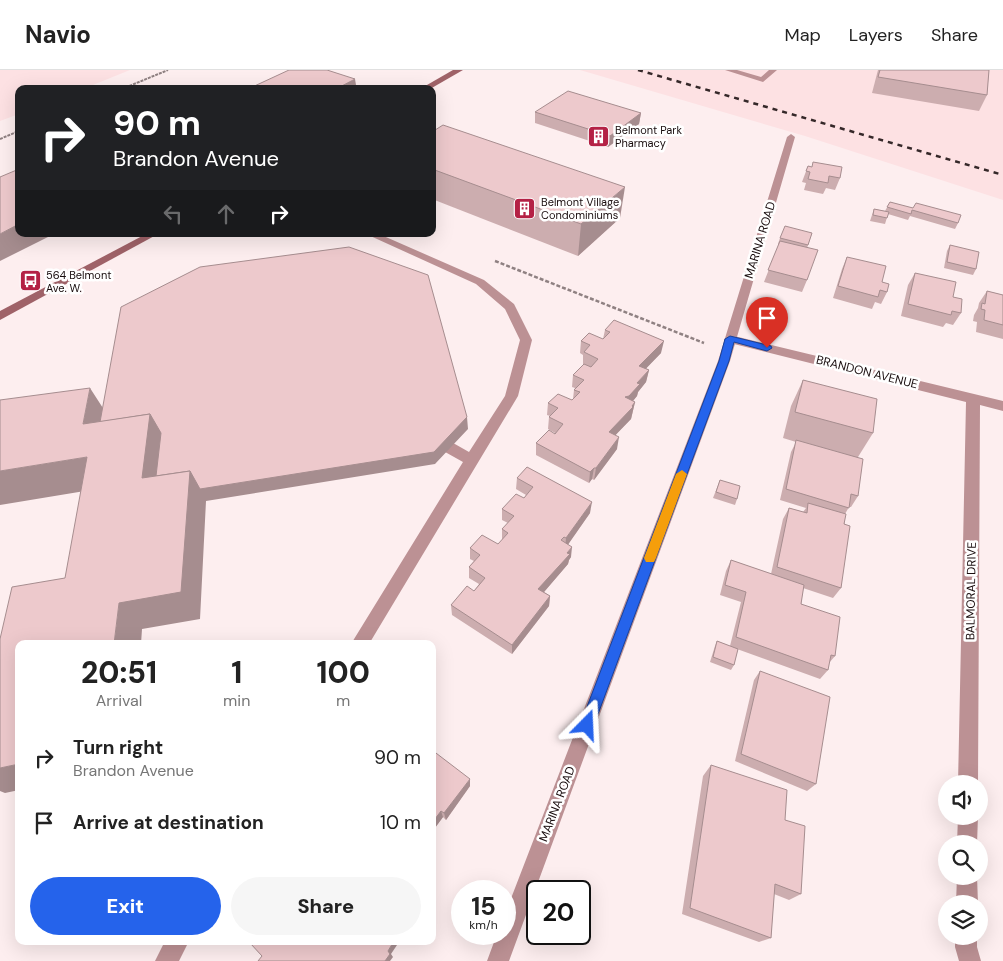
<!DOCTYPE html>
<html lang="en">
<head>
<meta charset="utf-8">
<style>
	:root { --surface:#fff; --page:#f6f6f6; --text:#222; --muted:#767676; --line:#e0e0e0; --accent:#2563eb }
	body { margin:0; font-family:"DM Sans",sans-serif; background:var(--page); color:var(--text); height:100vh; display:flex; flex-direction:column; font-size:19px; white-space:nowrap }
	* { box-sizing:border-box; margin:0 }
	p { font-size:16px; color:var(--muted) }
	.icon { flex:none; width:28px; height:28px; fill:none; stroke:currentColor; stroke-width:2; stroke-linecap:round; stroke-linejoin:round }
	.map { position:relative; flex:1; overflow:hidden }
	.drawer { position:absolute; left:15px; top:570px; width:421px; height:305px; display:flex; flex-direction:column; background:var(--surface); border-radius:10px; box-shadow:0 5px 20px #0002 }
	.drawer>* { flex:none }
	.hud { position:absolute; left:15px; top:15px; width:421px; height:152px; border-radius:10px; box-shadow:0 5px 20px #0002; background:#202124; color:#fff; overflow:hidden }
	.fabs { position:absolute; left:938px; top:705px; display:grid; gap:10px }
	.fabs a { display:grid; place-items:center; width:50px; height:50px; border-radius:50%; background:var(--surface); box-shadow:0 5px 20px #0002; font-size:25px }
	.speed { position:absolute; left:451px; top:810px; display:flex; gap:10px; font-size:25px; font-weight:700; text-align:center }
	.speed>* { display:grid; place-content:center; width:65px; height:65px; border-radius:50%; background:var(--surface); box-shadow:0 5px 20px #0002; line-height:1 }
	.speed small { font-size:12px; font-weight:400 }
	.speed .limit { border:2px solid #111; border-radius:8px; background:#fff; color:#111 }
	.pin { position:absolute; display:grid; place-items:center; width:42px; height:42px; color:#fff; margin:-51px -21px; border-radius:50% 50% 50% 0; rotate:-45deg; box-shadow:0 0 5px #0007 }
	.pin .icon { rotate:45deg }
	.me { position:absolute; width:55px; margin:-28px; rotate:21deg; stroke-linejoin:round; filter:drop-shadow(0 0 4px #0008) }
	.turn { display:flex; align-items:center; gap:18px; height:105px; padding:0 15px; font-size:22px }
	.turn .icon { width:65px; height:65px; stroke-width:2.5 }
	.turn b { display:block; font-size:35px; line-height:42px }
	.lanes { display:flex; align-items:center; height:48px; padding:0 15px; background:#0003; justify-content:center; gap:25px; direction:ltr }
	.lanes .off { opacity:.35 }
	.eta { display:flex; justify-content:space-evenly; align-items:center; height:85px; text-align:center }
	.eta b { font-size:30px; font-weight:800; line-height:35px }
	.cta { display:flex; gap:10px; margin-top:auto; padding:10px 15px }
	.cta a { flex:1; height:58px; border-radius:30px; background:var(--accent); color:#fff; font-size:20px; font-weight:800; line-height:58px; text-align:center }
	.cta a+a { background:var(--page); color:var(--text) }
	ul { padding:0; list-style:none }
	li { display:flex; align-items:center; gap:15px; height:65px; padding:0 15px }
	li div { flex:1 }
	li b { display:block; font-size:19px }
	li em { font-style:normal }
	header { display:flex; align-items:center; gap:30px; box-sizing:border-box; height:70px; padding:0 25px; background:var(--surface); border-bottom:1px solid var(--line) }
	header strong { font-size:24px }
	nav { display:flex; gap:28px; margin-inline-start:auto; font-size:18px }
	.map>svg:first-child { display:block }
	.built { fill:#fde1e3 }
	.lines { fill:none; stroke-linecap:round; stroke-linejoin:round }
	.path-far1 { stroke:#8f8182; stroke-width:2; stroke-dasharray:3 1; stroke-linecap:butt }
	.path { stroke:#8f8182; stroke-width:2.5; stroke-dasharray:4 2; stroke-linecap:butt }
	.lane { fill:#bc9194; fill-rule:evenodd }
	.street { fill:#bc9194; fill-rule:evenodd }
	.secondary { fill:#9f6268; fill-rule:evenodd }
	.rail { stroke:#352829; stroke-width:2.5; stroke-dasharray:5 5; stroke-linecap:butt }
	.wall { fill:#ccadaf }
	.shaded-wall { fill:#a68d8f }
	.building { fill:#edc9cc; stroke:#a68d8f }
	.route { fill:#2563eb; stroke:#184099 }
	.slow { fill:#f59e0b }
	.labels { text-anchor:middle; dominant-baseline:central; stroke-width:5; stroke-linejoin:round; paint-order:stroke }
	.far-poi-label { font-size:11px; fill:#180c0d; stroke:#fff; text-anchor:start }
	.street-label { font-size:12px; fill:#180c0d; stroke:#fff }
</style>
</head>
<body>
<header>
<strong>Navio</strong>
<nav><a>Map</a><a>Layers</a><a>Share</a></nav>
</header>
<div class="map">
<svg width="1003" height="891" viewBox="0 0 1003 891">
	<rect width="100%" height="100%" fill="#fdeeef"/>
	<g class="built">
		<polygon points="0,0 130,0 83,19 19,19 19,44 0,51"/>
		<polygon points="580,0 1003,0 1003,130 805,66"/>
	</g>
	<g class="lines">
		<g class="path-far1">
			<polyline points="122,19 168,0"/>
			<polyline points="0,69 19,61"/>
		</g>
		<polyline class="path" points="495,191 704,273"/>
		<g class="lane">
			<polygon points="725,0 737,0 761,7 769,0 777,0 763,12"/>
			<polygon points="791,64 795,67 730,291 509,891 487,891 497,864 505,864 505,844 718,291 787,67"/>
			<polygon points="366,164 379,164 484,210 514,234 532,270 518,326 369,574 351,574 463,392 429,373 427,369 429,365 439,365 469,382 505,326 520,270 505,239 476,214"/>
			<polygon points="165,871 189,871 179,891 155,891"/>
		</g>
		<g class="street">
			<polygon points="730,265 1003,331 1003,341 980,335 978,714 958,714 966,332 726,272 724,269"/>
			<polygon points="958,746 978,746 977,774 957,774"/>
			<polygon points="957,806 977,806 978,834 956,834"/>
			<polygon points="955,866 977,866 977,877 981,891 959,891 955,877"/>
		</g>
		<g class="secondary">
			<polygon points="453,0 463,0 430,19 420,19"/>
			<polygon points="146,164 158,164 0,250 0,241"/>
		</g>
		<polyline class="rail" points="638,0 1003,105"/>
	</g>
	<g class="wall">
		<polygon points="878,0 989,0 987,25 979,41 872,23"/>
		<polygon points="535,42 641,43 639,54 608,77 535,53"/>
		<polygon points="432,62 620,148 578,186 432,129"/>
		<polygon points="808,96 840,108 835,120 826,118 823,124 804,120 806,113 802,112"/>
		<polygon points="890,132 958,153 955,159 910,146 908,150 888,144 885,154 870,151 874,139 885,141"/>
		<polygon points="812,163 807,178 807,210 802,222 764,212 779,174 778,174 780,168"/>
		<polygon points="950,175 976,199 973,205 944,198 947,181"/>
		<polygon points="847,187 882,212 887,222 881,234 875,232 872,239 833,228 842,199"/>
		<polygon points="915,203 953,227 961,243 953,255 946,253 943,257 901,246 908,215"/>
		<polygon points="987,221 1003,225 1003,269 976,262 977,252 973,251 974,245 978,238 979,233"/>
		<polygon points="605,260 661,283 646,298 649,300 646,312 638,322 637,326 633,331 635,332 631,349 615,365 617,379 594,410 592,409 589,413 536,385 536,373 555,363 548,359 549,347 550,346 547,345 548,333 572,330 573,329 574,320 575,318 572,317 573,305 583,295 583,285 580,283 581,271 603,269"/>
		<polygon points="803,310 873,363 858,387 858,426 851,437 849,437 845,444 841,518 833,528 803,518 801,534 835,586 829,593 828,600 820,609 737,579 734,595 731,600 710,592 715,576 717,571 730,576 741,532 720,525 726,501 731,490 771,504 783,449 789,438 803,442 806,438 780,430 791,382 796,372 783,368 791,336"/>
		<polygon points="517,408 590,443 568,474 571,487 569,490 568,494 544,522 550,526 549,536 512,584 452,545 451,535 474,521 479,514 469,508 469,497 474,491 470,489 470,478 498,474 502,470 502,459 508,453 502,450 502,439 524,428 526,425 516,419"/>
		<polygon points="720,410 737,429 735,435 713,428"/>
		<polygon points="760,601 816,714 807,721 735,691 754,610"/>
		<polygon points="432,680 470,716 446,750 443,747 432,762"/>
		<polygon points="711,695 785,750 801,824 789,830 774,824 771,868 759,872 682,844 703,706"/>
	</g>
	<g class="shaded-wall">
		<polygon points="355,9 356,15 348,19 336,19"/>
		<polygon points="641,43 639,54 608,77 610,66"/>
		<polygon points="625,117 620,148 578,186 581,154"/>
		<polygon points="19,154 19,164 54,164 0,191 0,164"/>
		<polygon points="664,271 661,283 637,308 639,296"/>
		<polygon points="649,300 646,312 638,322 637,326 627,338 625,327"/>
		<polygon points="90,318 110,349 150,344 190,401 467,347 468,359 435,394 206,431 200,549 142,559 141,574 114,574 119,533 142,408 83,354"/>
		<polygon points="635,332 631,349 607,374 609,362"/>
		<polygon points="619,367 617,379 594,410 596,398"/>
		<polygon points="87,387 109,417 0,435 0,401"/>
		<polygon points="594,398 592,409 589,413 590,402"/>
		<polygon points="592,432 590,443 565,479 566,468"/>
		<polygon points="572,477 571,487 569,490 568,494 538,529 538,519"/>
		<polygon points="550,526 549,536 512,584 512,575"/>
		<polygon points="19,694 19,720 5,723 0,721 0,698"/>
		<polygon points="470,709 470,716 446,750 444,743"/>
		<polygon points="441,741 443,747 432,762 432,753"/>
		<polygon points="434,782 436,788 432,792 432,784"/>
		<polygon points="394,871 398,871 399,872 391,884 393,887 390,891 385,891 388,881"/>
	</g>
	<g class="building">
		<polygon points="289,0 327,0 355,9 336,19 248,19"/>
		<polygon points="880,0 989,0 987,25 878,7"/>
		<polygon points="568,21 641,43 610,66 535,42"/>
		<polygon points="443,55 625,117 581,154 432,99 432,62"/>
		<polygon points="813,92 842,97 840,108 829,106 828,113 808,109 810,102 806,101 808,96 812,97"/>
		<polygon points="19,99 19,154 0,164 0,107"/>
		<polygon points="890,132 913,138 916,133 961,145 958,153 912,140 911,144 887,137"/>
		<polygon points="874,139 889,142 887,148 873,145"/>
		<polygon points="785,156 812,163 808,175 780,168"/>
		<polygon points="780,171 818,180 807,210 768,200"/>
		<polygon points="950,175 979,182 976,199 947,192"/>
		<polygon points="349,177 428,205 467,347 434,382 200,419 190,401 156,406 161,363 150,344 100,352 121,237 200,197"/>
		<polygon points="847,187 886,196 882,212 889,214 887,222 880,220 878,227 838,216"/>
		<polygon points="915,203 956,212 953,227 962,229 961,243 952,241 951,245 908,234"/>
		<polygon points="987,221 1003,225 1003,255 984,250 985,240 981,239 982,233 985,234"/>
		<polygon points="614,250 664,271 639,296 649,300 637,313 640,314 629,326 625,327 635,332 632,336 633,337 609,362 619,367 596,398 594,398 590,402 536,373 549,360 555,364 563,354 549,347 558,338 548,333 558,324 572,330 580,322 574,320 584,310 573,305 584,294 591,297 598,289 584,282 590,275 581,271 589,263 603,269 610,262 605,260"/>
		<polygon points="803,310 877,329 873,363 795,342"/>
		<polygon points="90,318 83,354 150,344 142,408 190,401 181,522 119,533 114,574 19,574 19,694 0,698 0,569 12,517 65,508 87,387 0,401 0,330"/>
		<polygon points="796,370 863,389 858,426 851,424 849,438 786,419"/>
		<polygon points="527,397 592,432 566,468 564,467 561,470 572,477 567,483 570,484 538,519 550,526 512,575 451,535 467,516 474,521 485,508 469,497 480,485 470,478 482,465 498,474 508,463 502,459 514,446 502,439 516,424 524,428 533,417 517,408"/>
		<polygon points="720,410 740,416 737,429 716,422"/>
		<polygon points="808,433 846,444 844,454 850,456 841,518 777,497 789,438 807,443"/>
		<polygon points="731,490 804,515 801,534 840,547 835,586 831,585 828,600 736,567 746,522 725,515"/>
		<polygon points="717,571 738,579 734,595 713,587"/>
		<polygon points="760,601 830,627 816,714 741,684"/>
		<polygon points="432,680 470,709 444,743 441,741 432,753"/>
		<polygon points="711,695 787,720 785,750 805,756 801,824 775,814 771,868 690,838"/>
		<polygon points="251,871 394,871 388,881 390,884 385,891 258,891 262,886 250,873"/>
	</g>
	<polygon class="route" points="730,266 771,276 772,278 767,281 734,272 729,291 594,655 592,660 587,662 582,660 580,655 719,291 725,269"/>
	<polygon class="slow" points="682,400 687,404 656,488 654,492 646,492 644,488 676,404"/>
	<defs>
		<symbol id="building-square" viewBox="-11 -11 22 22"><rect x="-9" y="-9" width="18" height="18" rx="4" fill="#b42145" stroke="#fff"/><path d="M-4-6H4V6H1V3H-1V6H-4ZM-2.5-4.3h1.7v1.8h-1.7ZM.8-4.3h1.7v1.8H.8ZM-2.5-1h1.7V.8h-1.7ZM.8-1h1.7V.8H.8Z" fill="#fff"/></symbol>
		<symbol id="bus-square" viewBox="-11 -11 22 22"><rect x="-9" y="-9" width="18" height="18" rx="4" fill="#b42145" stroke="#fff"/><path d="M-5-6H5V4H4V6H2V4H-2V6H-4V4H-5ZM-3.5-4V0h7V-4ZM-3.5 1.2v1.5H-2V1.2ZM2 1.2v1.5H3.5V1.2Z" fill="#fff"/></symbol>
	</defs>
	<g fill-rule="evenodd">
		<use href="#building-square" x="586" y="54" width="25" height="25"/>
		<use href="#building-square" x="512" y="126" width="25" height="25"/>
		<use href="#bus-square" x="18" y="198" width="25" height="25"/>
	</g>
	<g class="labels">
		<g class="far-poi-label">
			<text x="615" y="60">Belmont Park<tspan x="615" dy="13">Pharmacy</tspan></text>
			<text x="541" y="132">Belmont Village<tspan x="541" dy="13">Condominiums</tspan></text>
			<text x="46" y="205">564 Belmont<tspan x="46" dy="13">Ave. W.</tspan></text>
		</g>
		<g class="street-label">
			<text transform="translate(760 170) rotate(-73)">MARINA ROAD</text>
			<text transform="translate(867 302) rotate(14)">BRANDON AVENUE</text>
			<text transform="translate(971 521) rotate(-89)">BALMORAL DRIVE</text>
			<text transform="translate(557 734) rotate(-69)">MARINA ROAD</text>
		</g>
	</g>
</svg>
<div class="fabs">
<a><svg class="icon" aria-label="sound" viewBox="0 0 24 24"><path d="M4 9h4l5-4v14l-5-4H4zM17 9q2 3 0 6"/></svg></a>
<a><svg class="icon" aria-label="search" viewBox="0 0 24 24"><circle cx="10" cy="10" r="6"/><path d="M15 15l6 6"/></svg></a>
<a><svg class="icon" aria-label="layers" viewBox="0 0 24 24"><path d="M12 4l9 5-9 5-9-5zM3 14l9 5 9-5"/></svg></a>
</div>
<div class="speed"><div>15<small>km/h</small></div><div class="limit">20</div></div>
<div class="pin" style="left:767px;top:278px;background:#d93025"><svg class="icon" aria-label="arrive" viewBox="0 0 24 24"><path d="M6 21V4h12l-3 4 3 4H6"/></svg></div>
<svg class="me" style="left:587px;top:655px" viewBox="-20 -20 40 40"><path d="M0-17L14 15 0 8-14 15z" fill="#2563eb" stroke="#fff" stroke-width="4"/></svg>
<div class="hud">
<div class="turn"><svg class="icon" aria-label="right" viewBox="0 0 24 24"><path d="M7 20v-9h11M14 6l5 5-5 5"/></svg><div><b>90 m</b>Brandon Avenue</div></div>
<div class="lanes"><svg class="icon off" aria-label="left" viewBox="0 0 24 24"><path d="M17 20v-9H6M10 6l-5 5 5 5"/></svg><svg class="icon off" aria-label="ahead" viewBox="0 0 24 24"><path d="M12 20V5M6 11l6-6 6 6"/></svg><svg class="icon" aria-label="right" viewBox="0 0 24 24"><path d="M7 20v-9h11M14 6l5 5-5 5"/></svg></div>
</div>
<section class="drawer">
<div class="eta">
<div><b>20:51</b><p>Arrival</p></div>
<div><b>1</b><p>min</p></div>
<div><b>100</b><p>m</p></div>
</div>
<ul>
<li><svg class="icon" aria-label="right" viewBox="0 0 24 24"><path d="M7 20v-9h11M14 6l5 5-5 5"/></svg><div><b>Turn right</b><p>Brandon Avenue</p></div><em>90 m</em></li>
<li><svg class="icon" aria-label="arrive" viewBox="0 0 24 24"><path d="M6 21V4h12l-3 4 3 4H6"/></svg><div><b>Arrive at destination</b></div><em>10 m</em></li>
</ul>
<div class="cta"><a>Exit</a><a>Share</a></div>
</section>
</div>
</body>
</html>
